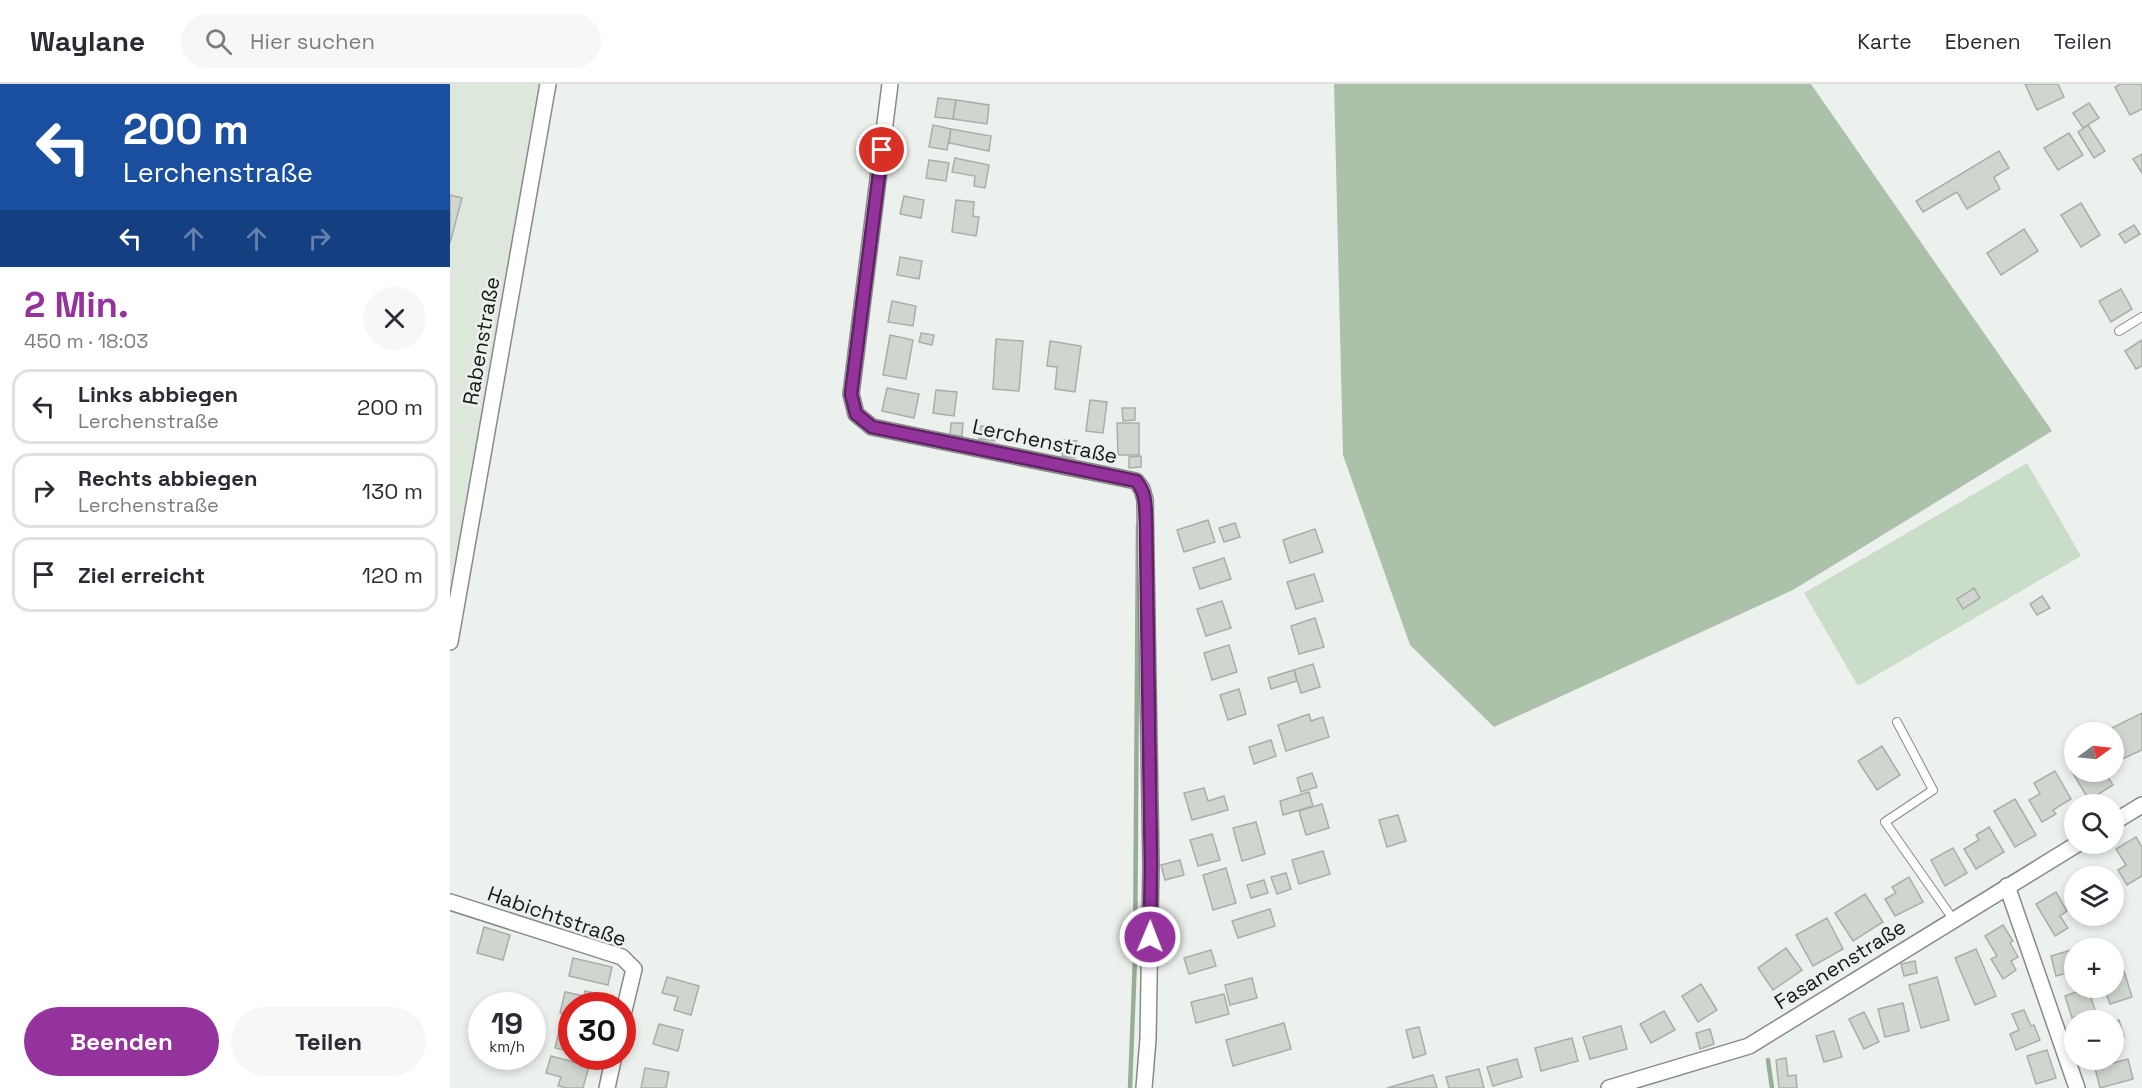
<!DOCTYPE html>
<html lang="de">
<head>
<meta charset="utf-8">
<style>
	:root { --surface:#fff; --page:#f7f7f7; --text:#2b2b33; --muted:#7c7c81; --line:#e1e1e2; --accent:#93339b }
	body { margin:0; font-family:"Space Grotesk",sans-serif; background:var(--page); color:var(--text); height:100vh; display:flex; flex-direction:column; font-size:22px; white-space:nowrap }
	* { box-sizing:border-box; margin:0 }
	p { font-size:20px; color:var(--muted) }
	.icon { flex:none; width:33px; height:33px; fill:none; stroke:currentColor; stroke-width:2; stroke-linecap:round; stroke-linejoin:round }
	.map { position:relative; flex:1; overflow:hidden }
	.details { display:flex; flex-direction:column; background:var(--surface); width:450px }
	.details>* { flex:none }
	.top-card { background:#1a4fa0; color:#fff; overflow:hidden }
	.needle { width:39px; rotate:75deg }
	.tools { position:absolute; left:1614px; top:638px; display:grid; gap:12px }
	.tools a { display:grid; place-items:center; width:60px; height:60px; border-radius:50%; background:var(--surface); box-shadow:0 3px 9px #0003; font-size:30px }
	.speed { position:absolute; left:18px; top:908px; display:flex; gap:12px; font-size:30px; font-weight:700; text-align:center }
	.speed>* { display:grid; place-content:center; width:78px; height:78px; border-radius:50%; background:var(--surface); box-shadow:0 3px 9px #0003; line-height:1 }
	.speed small { font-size:15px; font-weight:400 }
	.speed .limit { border:9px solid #d22; background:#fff; color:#111 }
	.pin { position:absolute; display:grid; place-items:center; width:51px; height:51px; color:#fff; margin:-26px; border:3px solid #fff; border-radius:50%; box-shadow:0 2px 6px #0007 }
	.me { position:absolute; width:66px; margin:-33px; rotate:1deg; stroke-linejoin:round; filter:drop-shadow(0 0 4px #0008) }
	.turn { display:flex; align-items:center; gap:21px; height:126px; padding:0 24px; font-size:27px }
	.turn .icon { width:78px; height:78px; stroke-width:2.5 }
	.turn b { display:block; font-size:42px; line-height:51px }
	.lanes { display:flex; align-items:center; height:57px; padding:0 24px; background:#0003; justify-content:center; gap:30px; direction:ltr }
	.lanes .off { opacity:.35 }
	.round { display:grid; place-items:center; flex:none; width:63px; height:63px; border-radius:32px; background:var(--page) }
	.head { display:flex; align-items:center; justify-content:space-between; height:102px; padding:0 24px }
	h1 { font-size:36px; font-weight:700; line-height:45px; color:var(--accent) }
	.cta { display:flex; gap:12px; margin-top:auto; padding:12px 24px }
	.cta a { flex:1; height:69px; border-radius:36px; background:var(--accent); color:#fff; font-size:24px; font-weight:700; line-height:69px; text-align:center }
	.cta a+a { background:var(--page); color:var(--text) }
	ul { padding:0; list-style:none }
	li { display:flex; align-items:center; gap:18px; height:75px; margin:0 12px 9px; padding:0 12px; border:3px solid var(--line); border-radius:18px }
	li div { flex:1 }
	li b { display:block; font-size:22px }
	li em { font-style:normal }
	header { display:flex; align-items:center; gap:36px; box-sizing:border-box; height:84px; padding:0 30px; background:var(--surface); border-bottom:2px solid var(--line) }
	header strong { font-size:28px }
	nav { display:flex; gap:33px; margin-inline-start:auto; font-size:21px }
	.search { width:420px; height:54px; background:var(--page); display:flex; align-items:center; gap:15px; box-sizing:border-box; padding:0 21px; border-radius:33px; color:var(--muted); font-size:22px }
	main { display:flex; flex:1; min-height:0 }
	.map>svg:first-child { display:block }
	.built { fill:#dde7dc }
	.green { fill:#c9ddc8 }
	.forest { fill:#abc1aa }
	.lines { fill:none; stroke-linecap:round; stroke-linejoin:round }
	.stream { stroke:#97ad97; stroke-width:4.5 }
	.building { fill:#d0d5d0; stroke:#aaaeaa; stroke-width:1.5 }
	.service-casing { stroke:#878b87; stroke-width:10 }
	.minor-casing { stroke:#878b87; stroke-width:18 }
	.service { stroke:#fff; stroke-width:8 }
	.minor { stroke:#fff; stroke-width:15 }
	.route-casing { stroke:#602165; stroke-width:15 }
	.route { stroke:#93339b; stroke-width:10 }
	.labels { text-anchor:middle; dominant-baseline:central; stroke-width:5; stroke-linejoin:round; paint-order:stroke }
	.street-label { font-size:21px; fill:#181a18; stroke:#edf1ed }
</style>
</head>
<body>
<header>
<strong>Waylane</strong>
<div class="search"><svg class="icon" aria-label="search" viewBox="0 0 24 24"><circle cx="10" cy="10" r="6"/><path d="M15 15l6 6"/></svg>Hier suchen</div>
<nav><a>Karte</a><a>Ebenen</a><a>Teilen</a></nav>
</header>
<main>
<section class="details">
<div class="top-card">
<div class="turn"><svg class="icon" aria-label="left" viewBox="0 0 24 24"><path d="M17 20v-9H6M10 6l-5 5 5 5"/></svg><div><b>200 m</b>Lerchenstraße</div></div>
<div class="lanes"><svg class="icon" aria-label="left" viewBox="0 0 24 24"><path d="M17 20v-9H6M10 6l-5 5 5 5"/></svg><svg class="icon off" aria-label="ahead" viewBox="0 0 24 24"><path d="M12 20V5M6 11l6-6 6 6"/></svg><svg class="icon off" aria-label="ahead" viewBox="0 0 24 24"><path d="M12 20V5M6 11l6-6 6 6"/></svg><svg class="icon off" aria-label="right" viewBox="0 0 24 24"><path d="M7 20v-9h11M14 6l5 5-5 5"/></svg></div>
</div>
<div class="head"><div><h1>2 Min.</h1><p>450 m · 18:03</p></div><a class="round"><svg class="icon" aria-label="close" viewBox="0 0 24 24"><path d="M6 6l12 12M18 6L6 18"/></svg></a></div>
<ul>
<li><svg class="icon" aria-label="left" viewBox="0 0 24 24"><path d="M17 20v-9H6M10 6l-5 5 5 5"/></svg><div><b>Links abbiegen</b><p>Lerchenstraße</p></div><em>200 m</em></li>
<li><svg class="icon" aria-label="right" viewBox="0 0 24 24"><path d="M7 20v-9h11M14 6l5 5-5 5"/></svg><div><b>Rechts abbiegen</b><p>Lerchenstraße</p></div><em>130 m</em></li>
<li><svg class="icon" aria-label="arrive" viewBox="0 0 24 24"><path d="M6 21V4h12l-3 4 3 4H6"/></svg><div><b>Ziel erreicht</b></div><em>120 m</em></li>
</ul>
<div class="cta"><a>Beenden</a><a>Teilen</a></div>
</section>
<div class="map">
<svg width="1692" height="1004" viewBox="0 0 1692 1004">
	<rect width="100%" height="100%" fill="#edf1ed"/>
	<polygon class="built" points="0,0 91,0 0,525"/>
	<polygon class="green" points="1577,379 1631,472 1408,602 1354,509"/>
	<polygon class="forest" points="884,0 1361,0 1602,347 1343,506 1044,643 960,561 893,371"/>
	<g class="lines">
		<g class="stream">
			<polyline points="1318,976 1322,1004"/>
			<polyline points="680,1004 685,874 688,441"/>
		</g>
	</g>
	<g class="building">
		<polygon points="1575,0 1608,0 1614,13 1587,26"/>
		<polygon points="1671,0 1692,0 1692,25 1680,31 1665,3"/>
		<polygon points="488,14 506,16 503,35 485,33"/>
		<polygon points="506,16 539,21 537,40 503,35"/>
		<polygon points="1639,19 1649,34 1633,44 1623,29"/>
		<polygon points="483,41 501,45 497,66 479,63"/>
		<polygon points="1638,41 1655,67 1644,74 1628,48"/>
		<polygon points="501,45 541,52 539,67 499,59"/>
		<polygon points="1619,49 1633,71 1608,86 1594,64"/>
		<polygon points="1549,67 1559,84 1544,93 1550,105 1517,125 1507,108 1473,128 1466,117"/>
		<polygon points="1692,70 1692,89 1683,75"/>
		<polygon points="505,74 539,81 535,104 524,102 525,92 502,88"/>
		<polygon points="479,76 499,79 496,97 476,94"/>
		<polygon points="0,111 12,114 0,159"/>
		<polygon points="454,112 474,116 471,134 450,130"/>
		<polygon points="506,116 524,118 523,132 529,133 526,152 502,148"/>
		<polygon points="1631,119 1650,151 1631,163 1611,131"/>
		<polygon points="1684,141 1690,150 1675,159 1669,150"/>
		<polygon points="1574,145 1588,167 1551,191 1537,169"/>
		<polygon points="450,173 472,177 469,195 447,191"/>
		<polygon points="1671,205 1682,225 1661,238 1649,217"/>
		<polygon points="442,217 466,222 463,242 438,238"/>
		<polygon points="471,249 484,251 482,261 469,258"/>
		<polygon points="440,251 463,256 456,295 433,291"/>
		<polygon points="546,255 573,257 569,307 543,305"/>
		<polygon points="1692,256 1692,282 1686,285 1675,267"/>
		<polygon points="600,257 631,262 625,308 605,305 607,283 597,282"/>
		<polygon points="437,304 469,310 464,334 432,327"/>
		<polygon points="486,306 507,308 504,332 483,329"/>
		<polygon points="640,316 657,318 653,349 636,347"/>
		<polygon points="672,324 685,324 685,336 673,337"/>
		<polygon points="501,339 513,339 512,352 500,351"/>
		<polygon points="667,339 689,339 689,371 668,371"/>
		<polygon points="531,342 547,344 545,357 529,355"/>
		<polygon points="614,356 627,357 625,374 612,372"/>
		<polygon points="691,372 691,383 679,384 679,373"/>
		<polygon points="758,436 765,458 734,468 727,446"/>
		<polygon points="785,439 790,453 774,458 769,444"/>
		<polygon points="865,445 873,468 840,479 833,456"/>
		<polygon points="774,474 781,495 750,505 743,484"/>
		<polygon points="864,490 873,517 846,525 837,498"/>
		<polygon points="1524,504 1530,514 1513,525 1507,515"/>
		<polygon points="1592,512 1600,524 1587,531 1580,520"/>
		<polygon points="772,517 781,544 756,552 747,525"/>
		<polygon points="865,534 874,563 849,570 841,542"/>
		<polygon points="779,561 787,588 762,596 754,569"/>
		<polygon points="863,580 870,603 851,609 844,586"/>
		<polygon points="844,586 847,597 821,605 818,594"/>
		<polygon points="789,605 796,630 778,636 770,611"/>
		<polygon points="1692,629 1692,666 1668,677 1664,667 1664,648 1654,648"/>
		<polygon points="859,630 861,637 873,633 879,653 836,667 828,641"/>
		<polygon points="821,656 826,672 804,680 799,663"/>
		<polygon points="1432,662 1450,691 1427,706 1408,677"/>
		<polygon points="1624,684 1624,687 1654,687 1663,701 1639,716 1621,686"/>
		<polygon points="1605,687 1621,715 1603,726 1606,730 1592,738 1579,716 1590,710 1584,699"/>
		<polygon points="862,689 867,703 851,708 847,694"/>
		<polygon points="754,704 758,717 774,712 778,726 742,736 734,709"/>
		<polygon points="859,708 863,722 833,731 830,717"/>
		<polygon points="1565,715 1586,751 1565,763 1544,727"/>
		<polygon points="872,720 879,744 856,751 849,727"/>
		<polygon points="948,731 956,757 937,763 929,736"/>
		<polygon points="806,738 815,770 792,777 783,744"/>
		<polygon points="1539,743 1554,768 1526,785 1514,765 1529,756 1526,751"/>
		<polygon points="762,750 770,776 748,782 740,756"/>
		<polygon points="1686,753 1692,763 1692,792 1677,801 1668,786 1676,781 1666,765"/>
		<polygon points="1503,764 1517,789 1495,802 1481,776"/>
		<polygon points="873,767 880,790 849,800 842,776"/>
		<polygon points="730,776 734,791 715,796 711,781"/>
		<polygon points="776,784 786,819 763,826 753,791"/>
		<polygon points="836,789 841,805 827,810 821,793"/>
		<polygon points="1459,793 1473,818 1445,832 1435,815 1446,809 1442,803"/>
		<polygon points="814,796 818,809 801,814 797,801"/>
		<polygon points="1606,808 1617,827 1610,832 1618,844 1605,852 1586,820"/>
		<polygon points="1415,810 1433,838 1403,857 1385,829"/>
		<polygon points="820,825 825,842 788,854 782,837"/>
		<polygon points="1377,834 1393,865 1363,882 1346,851"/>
		<polygon points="1553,841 1563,857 1560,859 1568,873 1561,877 1566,886 1553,895 1541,875 1547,872 1535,852"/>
		<polygon points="34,843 60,851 53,876 27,869"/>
		<polygon points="1336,864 1352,886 1323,906 1308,884"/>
		<polygon points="1526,865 1546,912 1525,921 1505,874"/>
		<polygon points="761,866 766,882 739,890 734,874"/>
		<polygon points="1621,866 1624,887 1606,892 1601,872"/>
		<polygon points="123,874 162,883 158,901 119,892"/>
		<polygon points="1465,877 1467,889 1454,892 1451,880"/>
		<polygon points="1674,887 1682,913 1660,920 1654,903 1664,903 1664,890"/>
		<polygon points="217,893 249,902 241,931 224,926 228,913 212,909"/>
		<polygon points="1487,893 1499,936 1471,944 1459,901"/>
		<polygon points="802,894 807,914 780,921 775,901"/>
		<polygon points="1251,900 1267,926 1248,938 1232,912"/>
		<polygon points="1638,904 1645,926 1622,934 1615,912"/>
		<polygon points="135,907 154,911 151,921 122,921 122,932 110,929 115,908 134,912"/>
		<polygon points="774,910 779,930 746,939 741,918"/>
		<polygon points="1453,919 1459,947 1435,953 1428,925"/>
		<polygon points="1574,926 1581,942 1584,941 1590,956 1566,966 1560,950 1569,946 1562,930"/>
		<polygon points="1214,927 1225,946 1201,959 1190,940"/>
		<polygon points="1414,928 1429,958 1414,965 1399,935"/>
		<polygon points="1669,936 1674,953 1664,956 1664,938"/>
		<polygon points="111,939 122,941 122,968 105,964"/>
		<polygon points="834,939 841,965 783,982 776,956"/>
		<polygon points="209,940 233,946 228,967 203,960"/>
		<polygon points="1171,942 1177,965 1140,975 1133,953"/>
		<polygon points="969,943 976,970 963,974 956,946"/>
		<polygon points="1260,945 1264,960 1250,965 1246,949"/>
		<polygon points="1384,947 1392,973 1374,978 1366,952"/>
		<polygon points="1122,954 1128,977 1091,987 1085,964"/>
		<polygon points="1597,966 1606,994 1586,1000 1577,972"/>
		<polygon points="101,972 139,982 133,1004 117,1004 108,1002 111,993 96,989"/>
		<polygon points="1336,974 1338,992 1346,991 1347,1004 1329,1004 1326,976"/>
		<polygon points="1067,975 1072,993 1043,1002 1037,983"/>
		<polygon points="1678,975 1683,995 1650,1004 1645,984"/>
		<polygon points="195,984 219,988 216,1004 191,1004"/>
		<polygon points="1029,985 1034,1004 999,1004 996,993"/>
		<polygon points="983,991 987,1004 937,1004"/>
	</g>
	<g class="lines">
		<defs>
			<g id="service">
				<polyline points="1669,247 1692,233"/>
				<polyline points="1447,638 1483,706 1435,738 1503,835"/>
			</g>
			<g id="minor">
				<polyline points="440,0 401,310 406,330 422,343 686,397 692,405 695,416 701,781 698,955 694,1004"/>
				<polyline points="0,558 98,0"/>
				<polyline points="1664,738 1692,721"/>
				<polyline points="1557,802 1627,1004"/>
				<polyline points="0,818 172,873 184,885 172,935"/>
				<polyline points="157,1004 164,972"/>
				<polyline points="1159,1004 1299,962 1629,759"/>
			</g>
		</defs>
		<use href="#service" class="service-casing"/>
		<use href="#minor" class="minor-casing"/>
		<use href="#service" class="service"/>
		<use href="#minor" class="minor"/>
	</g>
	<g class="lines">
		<defs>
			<path id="route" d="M432 66 401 310 406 330 422 343 686 397C697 409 695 423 696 438L701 781 700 853"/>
		</defs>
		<use href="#route" class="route-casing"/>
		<use href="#route" class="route"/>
	</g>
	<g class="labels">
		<g class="street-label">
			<text transform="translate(31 257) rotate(-80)">Rabenstraße</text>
			<text transform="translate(595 357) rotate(12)">Lerchenstraße</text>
			<text transform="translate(107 832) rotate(19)">Habichtstraße</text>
			<text transform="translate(1390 880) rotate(-32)">Fasanenstraße</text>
		</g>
	</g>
</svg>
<div class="tools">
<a><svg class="needle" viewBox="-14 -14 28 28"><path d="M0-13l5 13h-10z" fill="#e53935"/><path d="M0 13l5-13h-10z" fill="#7c7c81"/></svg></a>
<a><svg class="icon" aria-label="search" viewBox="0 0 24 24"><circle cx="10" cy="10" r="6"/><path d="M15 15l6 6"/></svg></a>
<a><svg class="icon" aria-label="layers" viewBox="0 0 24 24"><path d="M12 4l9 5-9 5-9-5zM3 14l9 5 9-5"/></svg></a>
<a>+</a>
<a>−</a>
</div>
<div class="speed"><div>19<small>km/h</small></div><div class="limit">30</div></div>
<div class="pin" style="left:432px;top:66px;background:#d93025"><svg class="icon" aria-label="arrive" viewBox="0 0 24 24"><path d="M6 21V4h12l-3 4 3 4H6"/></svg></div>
<svg class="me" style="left:700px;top:853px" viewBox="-20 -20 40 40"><circle r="17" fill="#93339b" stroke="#fff" stroke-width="3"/><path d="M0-11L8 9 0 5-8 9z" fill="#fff"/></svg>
</div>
</main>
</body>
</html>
